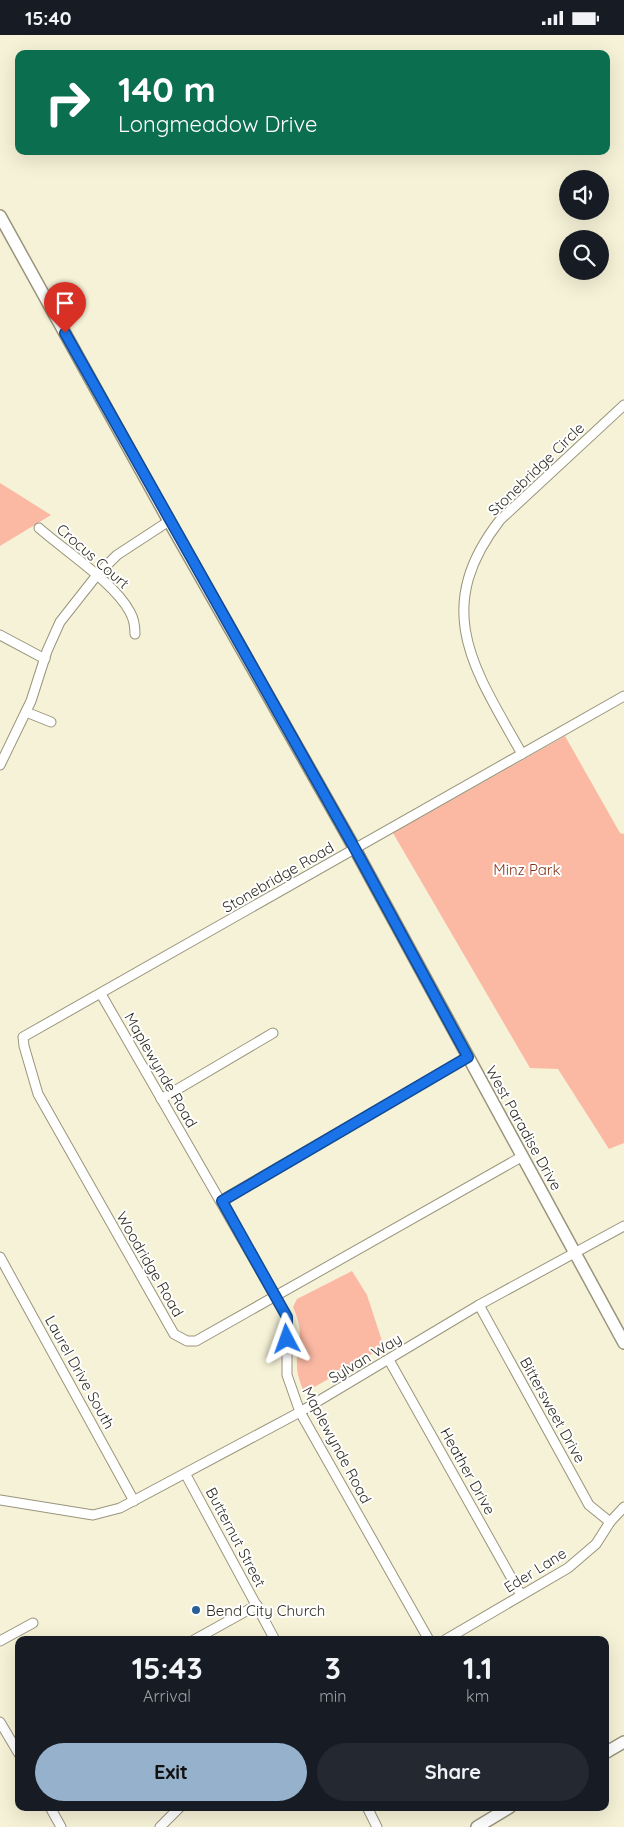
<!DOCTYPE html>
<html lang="en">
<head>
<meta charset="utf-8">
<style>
	:root { --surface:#171b24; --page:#242831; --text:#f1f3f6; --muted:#9ea1a6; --accent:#96b1cb }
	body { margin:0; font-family:Quicksand,sans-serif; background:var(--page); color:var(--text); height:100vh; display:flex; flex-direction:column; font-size:19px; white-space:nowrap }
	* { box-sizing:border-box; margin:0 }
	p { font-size:16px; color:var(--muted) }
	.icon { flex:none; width:28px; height:28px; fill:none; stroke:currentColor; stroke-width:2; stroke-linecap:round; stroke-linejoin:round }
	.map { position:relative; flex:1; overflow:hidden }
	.drawer { position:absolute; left:15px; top:1601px; width:594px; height:175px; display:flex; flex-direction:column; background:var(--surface); border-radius:10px; box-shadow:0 5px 20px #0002 }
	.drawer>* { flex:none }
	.top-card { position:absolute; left:15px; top:15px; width:595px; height:105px; border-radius:10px; box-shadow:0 5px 20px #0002; background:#0b6e4f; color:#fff; overflow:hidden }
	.tools { position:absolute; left:559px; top:135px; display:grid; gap:10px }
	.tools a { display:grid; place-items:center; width:50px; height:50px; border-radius:50%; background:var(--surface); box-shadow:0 5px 20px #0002; font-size:25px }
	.pin { position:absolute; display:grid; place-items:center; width:42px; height:42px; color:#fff; margin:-51px -21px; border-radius:50% 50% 50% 0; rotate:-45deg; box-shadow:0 0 5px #0007 }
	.pin .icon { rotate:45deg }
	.me { position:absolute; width:55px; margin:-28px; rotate:356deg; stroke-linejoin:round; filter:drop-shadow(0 0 4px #0008) }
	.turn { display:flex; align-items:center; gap:18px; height:105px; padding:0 20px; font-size:22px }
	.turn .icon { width:65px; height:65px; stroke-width:2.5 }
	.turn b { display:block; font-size:35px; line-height:42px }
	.eta { display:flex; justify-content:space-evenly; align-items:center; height:85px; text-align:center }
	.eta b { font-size:30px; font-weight:700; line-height:35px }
	.button { display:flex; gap:10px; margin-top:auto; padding:10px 20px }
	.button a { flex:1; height:58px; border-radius:30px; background:var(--accent); color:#111; font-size:20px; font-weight:700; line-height:58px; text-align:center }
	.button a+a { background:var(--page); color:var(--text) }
	.status { display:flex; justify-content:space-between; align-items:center; height:35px; padding:0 25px; background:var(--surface); direction:ltr }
	.status svg { height:14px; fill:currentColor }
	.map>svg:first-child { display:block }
	.green { fill:#fbb9a4 }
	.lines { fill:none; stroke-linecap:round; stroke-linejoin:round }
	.street-casing { stroke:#99957c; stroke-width:11 }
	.secondary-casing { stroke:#99957c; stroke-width:14 }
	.street { stroke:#fff; stroke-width:9 }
	.secondary { stroke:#fff; stroke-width:11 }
	.route-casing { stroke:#114b97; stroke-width:12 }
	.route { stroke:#1a73e8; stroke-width:9 }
	.poi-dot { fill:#276097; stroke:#fff; stroke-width:2 }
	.labels { text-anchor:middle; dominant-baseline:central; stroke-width:4; stroke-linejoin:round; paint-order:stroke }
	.street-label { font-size:15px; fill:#2f2d23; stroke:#fff }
	.park-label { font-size:15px; fill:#803216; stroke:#fff }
	.poi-label { font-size:15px; fill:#2f2d23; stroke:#fff; text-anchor:start }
</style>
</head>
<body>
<div class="status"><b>15:40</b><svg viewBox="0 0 49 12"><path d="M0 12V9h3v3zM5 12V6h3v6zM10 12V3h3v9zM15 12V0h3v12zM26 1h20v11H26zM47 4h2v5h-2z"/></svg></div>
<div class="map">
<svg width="624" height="1792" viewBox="0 0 624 1792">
	<rect width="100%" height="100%" fill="#f6f2d7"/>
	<g class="green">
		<polygon points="0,448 51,480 0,511"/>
		<polygon points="565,701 620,798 624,799 624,1108 609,1114 558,1034 530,1033 393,798"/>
		<path d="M352 1236 367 1260 384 1312 304 1358C301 1349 297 1340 297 1331 296 1304 306 1301 293 1272L297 1264Z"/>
	</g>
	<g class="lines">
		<defs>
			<g id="street">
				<path d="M39 493C65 516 115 548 130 577 134 584 135 591 135 599"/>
				<polyline points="0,600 45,624"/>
				<polyline points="26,677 51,687"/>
				<path d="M522 719C475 635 430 575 500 485L624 370"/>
				<polyline points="0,730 31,666 47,616 60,587 97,540 117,520 169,486"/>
				<polyline points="101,959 287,1282 287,1340 300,1377 429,1605"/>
				<polyline points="161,1064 273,998"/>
				<polyline points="523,1121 196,1306 187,1306 174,1299 38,1059 24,1011 23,1002 624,661"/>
				<polyline points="222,1165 468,1022"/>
				<polyline points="0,1222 134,1466"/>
				<polyline points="479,1270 589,1470 610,1487"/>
				<polyline points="389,1325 521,1560"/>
				<polyline points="186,1440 275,1605"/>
				<polyline points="0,1465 93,1480 120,1473 300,1377 479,1270 624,1191"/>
				<polyline points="194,1605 257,1570"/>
				<polyline points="445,1605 568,1533 596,1509 610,1487 624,1472"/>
				<polyline points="0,1606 33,1588"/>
				<polyline points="0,1687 19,1719"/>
				<polyline points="50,1772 61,1792"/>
				<polyline points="367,1772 377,1792"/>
				<polyline points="160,1792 180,1772"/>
			</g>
			<g id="secondary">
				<polyline points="0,181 169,486 355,814 624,1308"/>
				<polyline points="605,1718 624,1707"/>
				<polyline points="477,1792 510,1772"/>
			</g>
		</defs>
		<use href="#street" class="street-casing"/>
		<use href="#secondary" class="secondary-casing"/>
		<use href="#street" class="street"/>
		<use href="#secondary" class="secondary"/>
	</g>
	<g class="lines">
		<defs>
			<polyline id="route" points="65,298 355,814 468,1022 222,1166 287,1282 287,1304"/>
		</defs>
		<use href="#route" class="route-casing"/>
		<use href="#route" class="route"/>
	</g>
	<circle class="poi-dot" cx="196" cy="1575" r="5"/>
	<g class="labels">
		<g class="street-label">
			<text transform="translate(536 434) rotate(-44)">Stonebridge Circle</text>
			<text transform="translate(93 521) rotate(41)">Crocus Court</text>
			<text transform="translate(278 842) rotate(-30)">Stonebridge Road</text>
			<text transform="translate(161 1035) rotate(60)">Maplewynde Road</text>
			<text transform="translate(524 1093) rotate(61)">West Paradise Drive</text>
			<text transform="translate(150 1229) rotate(60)">Woodridge Road</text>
			<text transform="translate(365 1323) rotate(-31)">Sylvan Way</text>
			<text transform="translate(80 1337) rotate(61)">Laurel Drive South</text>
			<text transform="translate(553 1375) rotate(61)">Bittersweet Drive</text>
			<text transform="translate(337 1410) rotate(62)">Maplewynde Road</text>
			<text transform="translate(468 1436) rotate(61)">Heather Drive</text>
			<text transform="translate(236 1502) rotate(62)">Butternut Street</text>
			<text transform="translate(535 1535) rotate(-32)">Eder Lane</text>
		</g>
		<g class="park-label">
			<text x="527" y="834">Minz Park</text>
		</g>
		<g class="poi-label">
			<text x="206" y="1575">Bend City Church</text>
		</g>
	</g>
</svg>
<div class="tools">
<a><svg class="icon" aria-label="sound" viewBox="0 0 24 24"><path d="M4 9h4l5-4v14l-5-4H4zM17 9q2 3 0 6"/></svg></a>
<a><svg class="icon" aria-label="search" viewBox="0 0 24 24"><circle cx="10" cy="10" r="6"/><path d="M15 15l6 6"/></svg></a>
</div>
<div class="pin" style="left:65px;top:298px;background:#d93025"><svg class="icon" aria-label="arrive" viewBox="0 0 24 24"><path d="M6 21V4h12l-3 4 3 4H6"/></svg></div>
<svg class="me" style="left:287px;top:1304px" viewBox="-20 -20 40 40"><path d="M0-17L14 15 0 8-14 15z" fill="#1a73e8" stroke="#fff" stroke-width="4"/></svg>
<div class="top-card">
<div class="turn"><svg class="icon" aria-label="right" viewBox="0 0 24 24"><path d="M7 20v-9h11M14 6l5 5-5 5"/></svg><div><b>140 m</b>Longmeadow Drive</div></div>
</div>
<section class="drawer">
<div class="eta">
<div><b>15:43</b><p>Arrival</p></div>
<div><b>3</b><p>min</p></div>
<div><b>1.1</b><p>km</p></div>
</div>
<div class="button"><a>Exit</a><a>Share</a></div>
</section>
</div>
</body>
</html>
